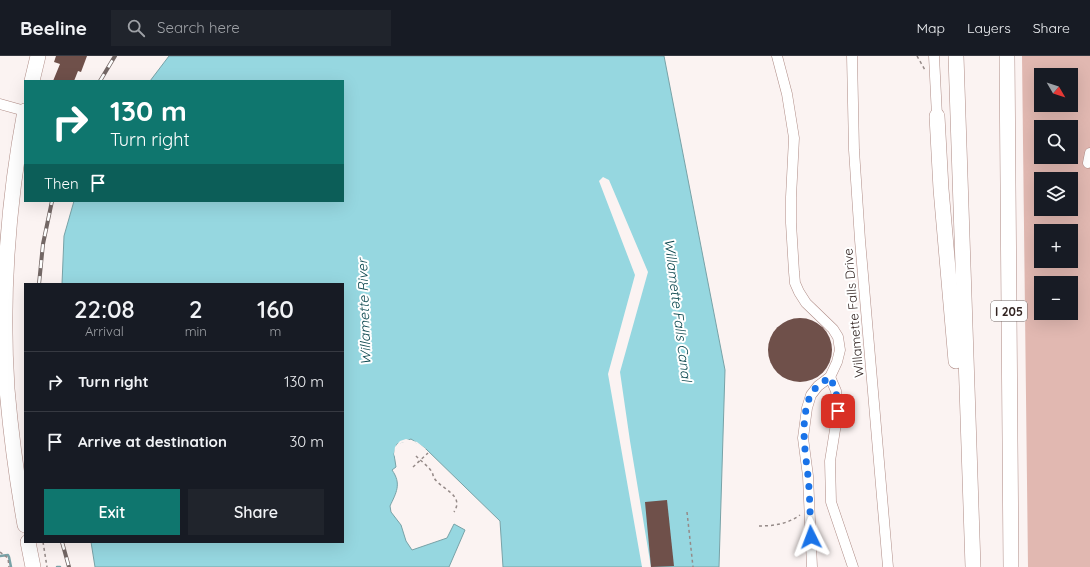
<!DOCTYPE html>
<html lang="en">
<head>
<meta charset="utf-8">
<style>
	:root { --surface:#171b24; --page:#20242c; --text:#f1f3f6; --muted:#9ea1a6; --line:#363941; --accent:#0f766e }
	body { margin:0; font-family:Quicksand,sans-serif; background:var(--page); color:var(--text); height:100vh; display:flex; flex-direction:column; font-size:15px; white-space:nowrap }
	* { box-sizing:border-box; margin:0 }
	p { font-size:13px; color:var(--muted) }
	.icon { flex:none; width:22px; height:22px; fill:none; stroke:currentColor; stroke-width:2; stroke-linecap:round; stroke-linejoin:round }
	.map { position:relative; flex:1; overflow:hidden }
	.panel { position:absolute; left:24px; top:227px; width:320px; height:260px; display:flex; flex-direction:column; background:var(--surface); border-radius:0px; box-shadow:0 4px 16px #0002 }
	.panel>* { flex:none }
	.hud { position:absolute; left:24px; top:24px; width:320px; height:122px; border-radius:0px; box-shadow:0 4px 16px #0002; background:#0f766e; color:#fff; overflow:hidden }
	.needle { width:26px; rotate:129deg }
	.fabs { position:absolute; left:1034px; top:12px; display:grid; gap:8px }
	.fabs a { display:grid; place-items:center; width:44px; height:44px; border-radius:0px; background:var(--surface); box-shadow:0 4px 16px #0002; font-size:20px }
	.pin { position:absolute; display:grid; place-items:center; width:34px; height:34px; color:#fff; margin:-17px; border-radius:8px; box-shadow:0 2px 6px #0006 }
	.me { position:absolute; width:44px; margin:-22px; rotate:357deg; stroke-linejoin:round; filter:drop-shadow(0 0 3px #0008) }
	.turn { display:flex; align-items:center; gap:14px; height:84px; padding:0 20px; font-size:18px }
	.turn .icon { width:52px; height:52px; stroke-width:2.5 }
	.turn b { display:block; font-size:28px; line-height:34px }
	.then { display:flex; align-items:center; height:38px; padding:0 20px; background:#0003; gap:8px; font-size:15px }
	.eta { display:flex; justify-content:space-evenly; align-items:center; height:68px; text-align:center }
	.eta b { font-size:24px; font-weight:600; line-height:28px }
	.primary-button { display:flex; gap:8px; margin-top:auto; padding:8px 20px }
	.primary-button a { flex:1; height:46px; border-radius:0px; background:var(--accent); color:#fff; font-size:16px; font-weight:600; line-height:46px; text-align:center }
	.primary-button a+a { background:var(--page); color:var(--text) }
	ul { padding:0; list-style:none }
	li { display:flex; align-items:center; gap:12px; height:60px; padding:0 20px; border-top:1px solid var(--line) }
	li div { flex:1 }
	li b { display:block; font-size:15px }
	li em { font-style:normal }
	header { display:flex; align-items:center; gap:24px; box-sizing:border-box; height:56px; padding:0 20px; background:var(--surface); border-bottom:1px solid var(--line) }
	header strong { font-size:19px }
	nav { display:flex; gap:22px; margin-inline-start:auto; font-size:14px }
	.search { width:280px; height:36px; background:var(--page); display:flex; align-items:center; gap:10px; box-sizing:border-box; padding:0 14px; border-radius:0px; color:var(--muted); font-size:15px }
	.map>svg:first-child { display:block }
	.green { fill:#e1b8b1; fill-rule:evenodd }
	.water { fill:#96d7e0; stroke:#78a2a7 }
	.pier { fill:#fbf3f2 }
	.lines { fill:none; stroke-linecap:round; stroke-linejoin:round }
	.stream { stroke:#78a2a7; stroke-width:2.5 }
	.building { fill:#6f504a }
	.minor-casing { stroke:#af8c86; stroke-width:11 }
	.highway-casing { stroke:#af8c86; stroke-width:16 }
	.path { stroke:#958a88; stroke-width:1.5; stroke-dasharray:3 3; stroke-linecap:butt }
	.minor { stroke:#fff; stroke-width:10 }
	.highway { stroke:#fff; stroke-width:15 }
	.rail-casing { stroke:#736765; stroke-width:4 }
	.rail { stroke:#fff; stroke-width:2.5; stroke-dasharray:8; stroke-linecap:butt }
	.route { stroke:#1a73e8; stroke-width:7; stroke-dasharray:0 12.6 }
	.labels { text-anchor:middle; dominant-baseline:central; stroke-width:4; stroke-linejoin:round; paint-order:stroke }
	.shield { fill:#fff; stroke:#706664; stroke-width:1 }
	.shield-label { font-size:12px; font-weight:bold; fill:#332522 }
	.street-label { font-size:13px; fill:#332522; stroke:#fff }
	.water-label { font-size:14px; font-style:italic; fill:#0a464d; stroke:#fff }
</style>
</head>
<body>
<header>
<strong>Beeline</strong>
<div class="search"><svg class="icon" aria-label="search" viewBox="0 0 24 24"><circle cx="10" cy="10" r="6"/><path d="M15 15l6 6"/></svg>Search here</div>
<nav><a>Map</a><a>Layers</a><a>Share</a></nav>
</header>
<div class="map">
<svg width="1090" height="511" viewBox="0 0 1090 511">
	<rect width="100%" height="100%" fill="#fbf3f2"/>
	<path class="green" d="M1022 0H1090V511H1028ZM1041 19H1071V49H1041ZM1041 71H1071V101H1041ZM1041 123H1071V153H1041ZM1041 175H1071V205H1041ZM1041 227H1071V257H1041Z"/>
	<path class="water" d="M169 0H664L725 314 719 511H503L500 465 426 393 411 383 397 388 394 398 396 411 392 414C402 428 396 437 390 450L391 456 401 469 406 485 412 494 447 482 454 468 465 474 449 511H95L91 486H343V228H62L64 180 74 145H343V25H150Z"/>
	<g class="pier">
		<polygon points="603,121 609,124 648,216 620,316 630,385 651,511 642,511 608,318 635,219 599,125"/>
		<polygon points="406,383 417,386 426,393 424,394 416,387 411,385 401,387 397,392 396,398 398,409 394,398 395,391 400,385"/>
	</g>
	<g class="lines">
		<g class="stream">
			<polyline points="0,500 8,499 9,501 11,511"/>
			<polyline points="57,511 60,511"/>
		</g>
	</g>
	<g class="building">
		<polygon points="56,0 87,0 81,16 78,15 74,25 53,25 60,8 54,6"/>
		<circle cx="800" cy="294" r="32"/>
		<polygon points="667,444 674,510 651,511 645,446"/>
	</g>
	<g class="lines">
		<defs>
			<g id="minor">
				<polyline points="777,0 787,38 794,82 791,141 791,167 794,216 795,227 799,236 806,247 833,273 838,281 840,294 837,306 830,321 818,330 811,339 807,352 803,382 808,420 812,511"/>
				<polyline points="852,0 854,94 860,184 888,511"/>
				<polyline points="934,0 937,60"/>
				<polyline points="0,48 25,55"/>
				<polyline points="1088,107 1090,97"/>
				<polyline points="830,321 836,335 838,355 830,405 831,446 853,511"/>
			</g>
			<g id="highway">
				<polyline points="956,0 973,511"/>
				<polyline points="1007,0 1011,511"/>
				<polyline points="32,25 38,0"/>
				<path d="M25 55C8 146 1 241 7 333 11 379 17 424 25 469"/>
				<polyline points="937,60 941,133 956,305"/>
				<polyline points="28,486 33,511"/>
			</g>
		</defs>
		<use href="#minor" class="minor-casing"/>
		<use href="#highway" class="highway-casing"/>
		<g class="path">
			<polyline points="917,0 925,14"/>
			<path d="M416 400C421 405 428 410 432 416 433 418 433 420 434 422 441 433 465 439 454 456"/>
			<polyline points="413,411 428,397"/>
			<polyline points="687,456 693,511"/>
			<path d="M759 470C773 470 788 468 800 459"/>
			<polyline points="43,486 47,511"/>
			<polyline points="0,496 8,502 9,511"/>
		</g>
		<use href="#minor" class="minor"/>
		<use href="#highway" class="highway"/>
		<defs>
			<g id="rail">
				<polyline points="100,25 115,0"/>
				<polyline points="39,228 43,188 52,145"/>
				<polyline points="62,486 69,511"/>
			</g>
		</defs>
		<use href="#rail" class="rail-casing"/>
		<use href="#rail" class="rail"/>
	</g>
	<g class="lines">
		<path class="route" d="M811 481C810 461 810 440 808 420 805 394 800 365 810 340 814 331 823 326 830 321L836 335 838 355"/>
	</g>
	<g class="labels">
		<rect class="shield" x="991" y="245" width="36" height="20" rx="3"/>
		<g class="shield-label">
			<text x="1009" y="255">I 205</text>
		</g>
		<g class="street-label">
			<text transform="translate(853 257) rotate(-95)">Willamette Falls Drive</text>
		</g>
		<g class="water-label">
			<text transform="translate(678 254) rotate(83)">Willamette Falls Canal</text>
			<text transform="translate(364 256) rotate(-92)">Willamette River</text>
		</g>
	</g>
</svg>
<div class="fabs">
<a><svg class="needle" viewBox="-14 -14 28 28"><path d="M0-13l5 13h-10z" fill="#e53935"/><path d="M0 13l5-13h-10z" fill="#9ea1a6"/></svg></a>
<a><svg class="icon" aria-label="search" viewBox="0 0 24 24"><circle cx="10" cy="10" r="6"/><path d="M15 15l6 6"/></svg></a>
<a><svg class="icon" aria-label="layers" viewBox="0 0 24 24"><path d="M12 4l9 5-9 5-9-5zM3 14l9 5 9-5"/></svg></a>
<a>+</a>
<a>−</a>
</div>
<div class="pin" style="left:838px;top:355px;background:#d93025"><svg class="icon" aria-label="arrive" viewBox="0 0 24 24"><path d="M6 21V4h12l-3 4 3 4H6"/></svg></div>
<svg class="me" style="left:811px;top:481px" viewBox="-20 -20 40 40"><path d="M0-17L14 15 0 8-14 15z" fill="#1a73e8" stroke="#fff" stroke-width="4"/></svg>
<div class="hud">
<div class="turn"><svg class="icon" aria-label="right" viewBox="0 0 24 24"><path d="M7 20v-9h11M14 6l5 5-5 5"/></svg><div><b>130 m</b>Turn right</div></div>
<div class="then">Then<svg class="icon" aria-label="arrive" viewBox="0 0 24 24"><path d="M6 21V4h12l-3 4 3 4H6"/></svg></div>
</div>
<section class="panel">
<div class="eta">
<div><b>22:08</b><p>Arrival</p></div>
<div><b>2</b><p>min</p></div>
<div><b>160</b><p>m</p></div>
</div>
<ul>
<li><svg class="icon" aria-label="right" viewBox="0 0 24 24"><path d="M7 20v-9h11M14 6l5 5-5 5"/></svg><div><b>Turn right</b></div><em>130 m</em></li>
<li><svg class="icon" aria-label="arrive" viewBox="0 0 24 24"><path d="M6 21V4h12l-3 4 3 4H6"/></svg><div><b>Arrive at destination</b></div><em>30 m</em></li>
</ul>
<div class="primary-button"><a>Exit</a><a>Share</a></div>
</section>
</div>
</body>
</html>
